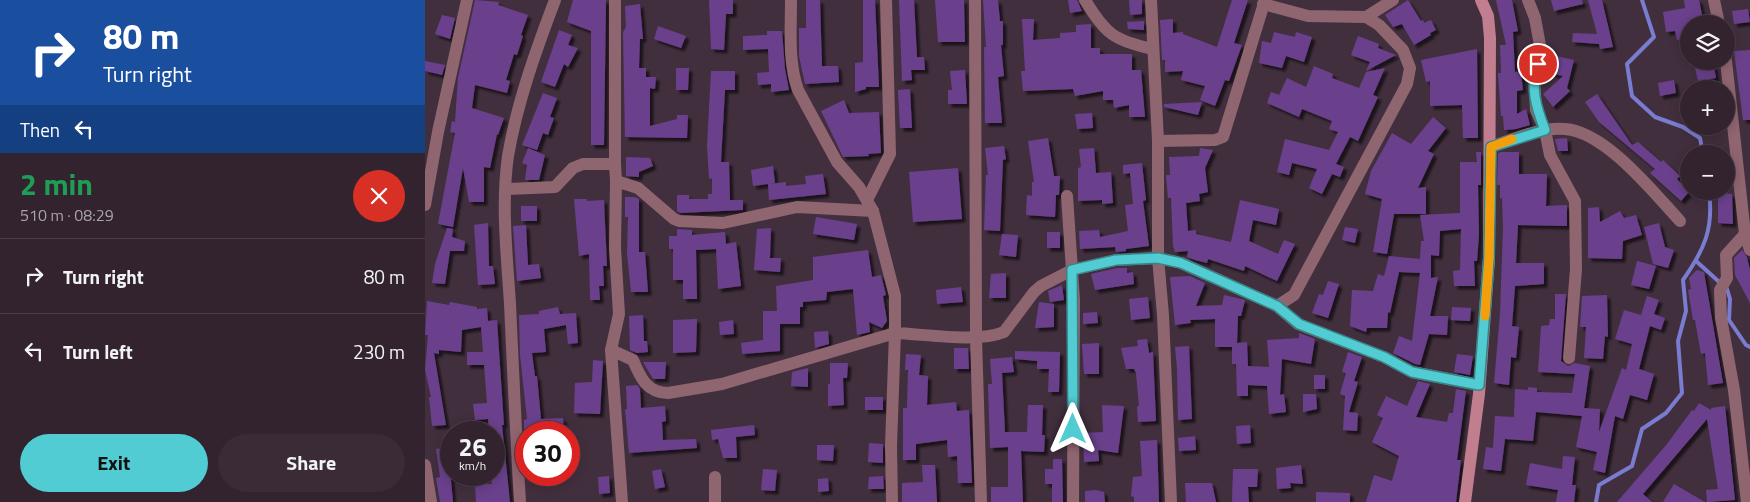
<!DOCTYPE html>
<html lang="en">
<head>
<meta charset="utf-8">
<style>
	:root { --surface:#32232e; --page:#3a2b36; --text:#f1f3f6; --muted:#a8a4aa; --line:#4d404a; --accent:#51ccd2 }
	body { margin:0; font-family:"Titillium Web",sans-serif; background:var(--page); color:var(--text); height:100vh; display:flex; flex-direction:column; font-size:19px; white-space:nowrap }
	* { box-sizing:border-box; margin:0 }
	p { font-size:16px; color:var(--muted) }
	.icon { flex:none; width:28px; height:28px; fill:none; stroke:currentColor; stroke-width:2; stroke-linecap:round; stroke-linejoin:round }
	.map { position:relative; flex:1; overflow:hidden }
	.drawer { display:flex; flex-direction:column; background:var(--surface); width:425px }
	.drawer>* { flex:none }
	.hud { background:#1a4fa0; color:#fff; overflow:hidden }
	.fabs { position:absolute; left:1255px; top:15px; display:grid; gap:10px }
	.fabs a { display:grid; place-items:center; width:55px; height:55px; border-radius:50%; background:var(--surface); box-shadow:0 2px 12px #0003,0 0 0 1px var(--line); font-size:25px }
	.speed { position:absolute; left:15px; top:421px; display:flex; gap:10px; font-size:25px; font-weight:700; text-align:center }
	.speed>* { display:grid; place-content:center; width:65px; height:65px; border-radius:50%; background:var(--surface); box-shadow:0 2px 12px #0003,0 0 0 1px var(--line); line-height:1 }
	.speed small { font-size:12px; font-weight:400 }
	.speed .limit { border:8px solid #d22; background:#fff; color:#111 }
	.pin { position:absolute; display:grid; place-items:center; width:42px; height:42px; color:#fff; margin:-21px; border:2px solid #fff; border-radius:50%; box-shadow:0 1px 5px #0007 }
	.me { position:absolute; width:55px; margin:-28px; rotate:0deg; stroke-linejoin:round; filter:drop-shadow(0 0 4px #0008) }
	.turn { display:flex; align-items:center; gap:18px; height:105px; padding:0 20px; font-size:22px }
	.turn .icon { width:65px; height:65px; stroke-width:2.5 }
	.turn b { display:block; font-size:35px; line-height:42px }
	.then { display:flex; align-items:center; height:48px; padding:0 20px; background:#0003; gap:10px; font-size:19px }
	.round { display:grid; place-items:center; flex:none; width:52px; height:52px; border-radius:26px; background:var(--page) }
	.headline { display:flex; align-items:center; justify-content:space-between; height:85px; padding:0 20px }
	h1 { font-size:30px; font-weight:700; line-height:38px; color:#1e9e55 }
	.primary-button { display:flex; gap:10px; margin-top:auto; padding:10px 20px }
	.primary-button a { flex:1; height:58px; border-radius:30px; background:var(--accent); color:#111; font-size:20px; font-weight:700; line-height:58px; text-align:center }
	.primary-button a+a { background:var(--page); color:var(--text) }
	ul { padding:0; list-style:none }
	li { display:flex; align-items:center; gap:15px; height:75px; padding:0 20px; border-top:1px solid var(--line) }
	li div { flex:1 }
	li b { display:block; font-size:19px }
	li em { font-style:normal }
	main { display:flex; flex:1; min-height:0 }
	.map>svg:first-child { display:block }
	.lines { fill:none; stroke-linecap:round; stroke-linejoin:round }
	.stream { stroke:#797cd0; stroke-width:4 }
	.building { fill:#6a408c; filter:url(#shadow) }
	.street { stroke:#8f6570; stroke-width:12 }
	.secondary { stroke:#c07e8f; stroke-width:12 }
	.route-casing { stroke:#358588; stroke-width:12 }
	.route { stroke:#51ccd2; stroke-width:9 }
	.slow { stroke:#f59e0b; stroke-width:9 }
</style>
</head>
<body>
<main>
<section class="drawer">
<div class="hud">
<div class="turn"><svg class="icon" aria-label="right" viewBox="0 0 24 24"><path d="M7 20v-9h11M14 6l5 5-5 5"/></svg><div><b>80 m</b>Turn right</div></div>
<div class="then">Then<svg class="icon" aria-label="left" viewBox="0 0 24 24"><path d="M17 20v-9H6M10 6l-5 5 5 5"/></svg></div>
</div>
<div class="headline"><div><h1>2 min</h1><p>510 m · 08:29</p></div><a class="round" style="background:#d93025;color:#fff"><svg class="icon" aria-label="close" viewBox="0 0 24 24"><path d="M6 6l12 12M18 6L6 18"/></svg></a></div>
<ul>
<li><svg class="icon" aria-label="right" viewBox="0 0 24 24"><path d="M7 20v-9h11M14 6l5 5-5 5"/></svg><div><b>Turn right</b></div><em>80 m</em></li>
<li><svg class="icon" aria-label="left" viewBox="0 0 24 24"><path d="M17 20v-9H6M10 6l-5 5 5 5"/></svg><div><b>Turn left</b></div><em>230 m</em></li>
</ul>
<div class="primary-button"><a>Exit</a><a>Share</a></div>
</section>
<div class="map">
<svg width="1325" height="502" viewBox="0 0 1325 502">
	<defs>
		<filter id="shadow"><feDropShadow dx="3.5" dy="3.5" stdDeviation="1" flood-color="#0009"/></filter>
	</defs>
	<rect width="100%" height="100%" fill="#422f3e"/>
	<g class="lines">
		<g class="stream">
			<polyline points="1217,0 1229,37 1202,64 1207,96 1230,117 1258,127 1275,138 1278,154"/>
			<polyline points="1271,261 1302,289 1305,299 1304,320 1321,345 1325,347"/>
			<path d="M1171 502 1174 485 1207 466 1217 429 1241 413 1257 393 1253 341 1261 311 1258 280C1279 250 1289 229 1284 191"/>
		</g>
	</g>
	<g class="building">
		<polygon points="50,0 74,2 73,5 103,15 96,35 98,36 92,55 89,54 81,80 85,81 82,93 50,85 47,108 79,118 73,135 72,134 65,168 59,167 59,202 44,202 38,168 28,227 13,224 30,133 25,132 27,121 30,122 33,78"/>
		<polygon points="148,0 181,0 179,145 166,145 166,31 142,22"/>
		<polygon points="284,0 308,0 308,14 301,14 299,50 286,49"/>
		<polygon points="381,0 395,0 397,66 413,66 414,82 380,84 374,56 374,28 381,28"/>
		<polygon points="438,0 450,0 454,87 441,87 441,89 430,92 430,63 438,62"/>
		<polygon points="474,0 489,0 492,57 499,57 500,70 486,70 487,80 477,81"/>
		<polygon points="510,0 539,0 540,42 513,42"/>
		<polygon points="558,0 573,0 575,21 578,21 578,45 576,45 579,76 573,77 577,123 560,123 559,47 561,47"/>
		<polygon points="643,0 652,0 657,11 645,13"/>
		<polygon points="704,0 717,0 717,14 705,15"/>
		<polygon points="807,0 823,0 809,43 817,45 804,81 800,80 790,106 775,100 780,86 756,80 758,71 740,72 740,60 737,60 735,20 748,19 748,33 758,32 758,34 792,47"/>
		<polygon points="983,0 996,21 998,20 999,23 1006,20 1011,30 1005,33 1006,35 989,45 977,24 968,27 960,15"/>
		<polygon points="1071,0 1087,0 1093,31 1088,32 1090,72 1096,71 1098,90 1092,91 1092,114 1101,109 1105,125 1091,129 1079,130 1078,116 1076,116 1073,73 1076,73 1075,45 1081,45"/>
		<polygon points="1126,0 1157,0 1158,4 1129,11"/>
		<polygon points="1163,0 1177,0 1188,47 1175,49 1174,44 1147,42 1148,33 1172,34"/>
		<polygon points="1259,0 1274,0 1279,24 1264,24 1264,38 1252,40 1250,31 1241,32 1238,12 1260,8"/>
		<polygon points="215,4 218,39 215,39 214,68 221,68 221,77 231,77 230,89 225,88 225,126 252,119 252,115 263,115 262,138 200,137 198,32 201,27 200,6"/>
		<polygon points="1323,9 1325,22 1309,24 1307,11"/>
		<polygon points="17,15 30,18 25,39 10,34"/>
		<polygon points="597,19 609,19 608,40 635,38 635,33 651,32 651,25 666,24 666,48 675,48 675,54 707,54 707,70 716,70 720,117 704,117 704,105 689,108 688,100 678,100 678,91 650,96 648,89 598,91 596,71 600,71"/>
		<polygon points="719,21 719,30 703,29 702,22"/>
		<polygon points="233,26 261,36 256,48 229,39"/>
		<polygon points="134,30 147,35 143,45 153,48 143,67 139,64 130,87 116,82"/>
		<polygon points="342,31 357,31 360,69 364,90 346,92 346,84 333,85 332,73 344,72 343,49 318,50 318,36 342,35"/>
		<polygon points="849,32 870,37 871,32 887,37 879,62 861,56 857,68 834,63 837,41 846,43"/>
		<polygon points="933,36 954,44 953,48 971,55 941,71 945,62 926,55"/>
		<polygon points="1052,49 1053,138 1038,138 1037,105 1005,106 1005,81 1001,82 996,60"/>
		<polygon points="1325,50 1325,120 1318,120 1309,51"/>
		<polygon points="1131,56 1149,60 1142,88 1145,91 1128,107 1118,94 1138,76 1127,74"/>
		<polygon points="0,61 20,65 17,75 0,71"/>
		<polygon points="1288,61 1291,78 1273,81 1269,63"/>
		<polygon points="889,66 908,74 907,78 934,88 941,72 960,68 948,95 953,97 933,141 925,137 911,164 919,167 915,177 907,174 897,194 884,188 892,169 867,163 864,175 852,172 860,139 904,150 913,132 904,129 907,121 877,109 874,117 842,103 846,92 854,95 862,78 881,87"/>
		<polygon points="251,68 264,68 263,90 251,90"/>
		<polygon points="540,70 542,104 523,104 523,90 527,90 525,71"/>
		<polygon points="286,71 310,71 310,90 300,90 296,162 304,162 305,200 318,200 318,210 256,213 252,211 252,195 264,195 264,199 283,199 283,194 287,194 287,179 284,178 282,146"/>
		<polygon points="1249,80 1251,93 1235,96 1233,83"/>
		<polygon points="485,89 487,128 475,128 473,90"/>
		<polygon points="118,93 132,98 125,117 129,118 123,135 118,133 112,150 97,145"/>
		<polygon points="1172,94 1207,145 1213,142 1236,162 1238,160 1255,176 1252,179 1264,192 1256,201 1225,173 1230,169 1174,122 1160,102"/>
		<polygon points="419,100 424,113 454,112 456,153 443,154 444,156 418,157 396,111"/>
		<polygon points="777,102 773,115 739,107 739,104"/>
		<polygon points="667,113 668,128 652,129 650,114"/>
		<polygon points="1008,117 1021,128 1003,151 1009,154 993,188 1001,187 1001,214 969,214 962,254 948,252 957,199 940,194 946,171 967,133 986,144"/>
		<polygon points="623,138 629,176 635,176 634,195 631,195 630,217 601,215 602,195 607,196 607,182 609,182 603,141"/>
		<polygon points="1142,138 1143,151 1133,151 1130,139"/>
		<polygon points="579,146 581,159 578,160 575,231 559,230 561,175 563,175 560,148"/>
		<polygon points="103,148 120,155 114,180 100,180 102,165 97,163"/>
		<polygon points="669,148 671,173 686,172 688,203 677,204 677,200 653,201 653,168 656,167 654,149"/>
		<polygon points="775,148 788,150 780,168 783,192 774,194 775,201 761,203 763,231 771,230 771,234 806,242 815,200 854,209 851,225 828,220 824,241 853,254 859,240 870,244 852,281 820,266 819,271 783,259 782,263 770,260 762,257 763,251 750,252 748,246 746,198 743,198 741,175 745,175 744,157 774,156"/>
		<polygon points="1051,152 1056,152 1056,185 1053,185 1054,234 1052,261 1049,261 1050,286 1029,286 1028,271 1035,270 1036,229 1015,231 1014,256 1006,255 1006,278 1013,277 1005,316 1023,316 1022,335 1004,334 995,365 990,364 968,353 974,336 987,341 995,273 974,272 965,313 963,312 962,328 942,328 941,332 925,326 927,290 948,291 953,274 959,276 964,256 995,259 996,241 999,241 995,215 1035,213 1035,162 1052,162"/>
		<polygon points="1076,152 1094,152 1094,174 1122,174 1121,206 1142,205 1142,226 1093,225 1091,263 1119,263 1119,284 1090,286 1087,326 1094,327 1091,358 1086,357 1084,385 1069,383 1075,314 1078,227 1077,198 1075,198 1075,185 1072,185 1073,153"/>
		<polygon points="201,157 225,158 228,166 214,172 214,177 201,176"/>
		<polygon points="717,163 721,200 718,201 724,246 701,249 701,251 691,252 690,247 655,249 654,231 674,230 675,237 703,231 700,205 708,204 705,173 698,174 698,165"/>
		<polygon points="348,166 350,183 344,184 361,182 361,186 381,184 380,176 398,174 401,194 344,200 343,184 328,186 326,170"/>
		<polygon points="533,168 537,219 488,222 484,172"/>
		<polygon points="1293,193 1307,194 1308,224 1293,223"/>
		<polygon points="200,197 210,197 214,199 214,252 220,252 223,292 206,292 202,253 203,217 200,217"/>
		<polygon points="149,199 162,199 162,201 179,200 182,266 178,266 179,286 174,286 175,300 165,300 164,254 154,256"/>
		<rect x="96" y="206" width="16" height="15"/>
		<polygon points="1174,207 1175,222 1195,211 1199,218 1211,215 1217,235 1198,241 1197,259 1163,258 1163,208"/>
		<polygon points="391,217 432,224 429,240 388,234"/>
		<polygon points="63,223 64,266 68,266 70,284 53,285 49,225"/>
		<polygon points="1234,223 1240,247 1249,250 1243,268 1228,264 1219,227"/>
		<polygon points="101,225 103,265 114,264 116,278 92,281 88,226"/>
		<polygon points="920,227 933,229 930,243 917,240"/>
		<polygon points="22,228 28,229 27,237 40,241 39,251 25,251 20,284 7,283 10,264"/>
		<polygon points="346,228 345,258 356,258 355,272 329,270 332,229"/>
		<polygon points="252,229 267,230 267,235 300,232 301,244 311,242 316,286 293,289 291,249 271,250 272,299 258,299 258,280 248,280 248,249 244,249 244,236 252,236"/>
		<rect x="622" y="232" width="13" height="16"/>
		<polygon points="577,234 593,235 591,257 574,255"/>
		<polygon points="443,250 447,277 456,275 461,295 458,296 462,321 457,328 444,322 445,332 432,335 428,289 402,292 401,300 378,302 378,307 375,307 375,324 355,324 355,351 317,354 316,343 338,340 338,311 352,311 351,286 388,280 388,257"/>
		<polygon points="1317,250 1322,257 1325,270 1325,303 1310,275 1309,258"/>
		<polygon points="1212,261 1231,266 1224,289 1206,285"/>
		<polygon points="692,268 702,268 702,273 708,272 709,284 670,290 666,274"/>
		<polygon points="1272,270 1279,272 1298,383 1283,385 1280,353 1276,354 1270,320 1268,320 1263,290 1266,289 1264,278"/>
		<polygon points="581,273 581,298 564,298 566,274"/>
		<polygon points="765,276 780,283 771,306 797,305 799,295 820,300 816,316 813,316 812,343 822,342 823,366 844,367 842,340 874,338 874,333 890,339 886,364 857,359 855,395 859,394 861,412 844,414 842,386 823,385 823,396 812,396 811,364 807,364 807,347 790,347 790,319 765,320 766,323 750,325 745,277"/>
		<polygon points="903,281 914,284 903,318 887,313 894,294 898,295"/>
		<polygon points="637,285 639,300 625,302 623,291"/>
		<polygon points="536,287 538,302 512,304 511,290"/>
		<polygon points="1130,294 1141,294 1136,361 1143,366 1150,363 1165,366 1159,408 1175,409 1174,432 1197,368 1201,370 1207,344 1190,339 1199,310 1216,315 1222,296 1234,300 1229,314 1240,318 1236,330 1225,326 1214,369 1229,374 1222,400 1205,395 1198,419 1190,416 1180,473 1168,470 1172,452 1151,447 1157,416 1111,412 1108,441 1080,439 1076,471 1058,469 1061,447 1068,448 1070,416 1089,417 1090,389 1103,390 1103,387 1112,388 1112,392 1147,393 1150,374 1113,372 1116,326 1124,325 1125,319 1130,319"/>
		<polygon points="1182,295 1183,337 1180,336 1178,359 1159,358 1161,327 1155,327 1157,296"/>
		<polygon points="723,297 725,318 706,320 704,299"/>
		<polygon points="2,301 24,305 25,302 52,307 52,309 62,308 63,321 72,320 79,425 77,425 85,502 51,502 50,484 67,484 66,475 69,475 69,432 64,432 63,419 50,420 48,404 62,403 59,365 42,365 42,352 58,352 56,327 37,330 36,352 14,350 14,354 9,353 21,425 7,426 4,397 6,397 0,370 3,335 0,335"/>
		<polygon points="614,302 629,304 629,327 610,328"/>
		<polygon points="133,307 135,314 151,313 153,343 143,344 141,325 119,329 121,352 107,353 110,376 112,376 116,419 138,418 139,432 99,432 99,420 102,419 95,355 94,315 114,314 114,311"/>
		<polygon points="1027,307 1046,308 1045,321 1026,320"/>
		<polygon points="672,312 673,323 658,324 658,313"/>
		<polygon points="218,315 219,341 222,341 223,352 212,353 205,350 204,316"/>
		<polygon points="272,319 271,352 248,353 248,320"/>
		<polygon points="308,320 309,334 295,335 294,322"/>
		<polygon points="403,331 404,344 390,348 389,332"/>
		<polygon points="722,339 724,353 728,352 731,421 713,422 712,406 714,406 711,373 709,369 701,369 696,348 713,346 712,340"/>
		<polygon points="674,343 674,374 659,374 657,344"/>
		<polygon points="764,346 767,419 753,420 752,368 750,347"/>
		<polygon points="529,348 543,348 544,369 529,369"/>
		<polygon points="590,351 635,352 634,392 623,392 624,369 612,369 612,361 590,359"/>
		<polygon points="923,352 937,357 929,381 933,382 924,412 933,413 932,431 918,430 920,396 915,394 921,373 917,372"/>
		<polygon points="481,354 496,355 494,375 503,376 502,405 531,402 532,411 544,410 547,483 533,483 532,456 523,457 522,440 491,444 491,460 478,460 478,408 482,408 483,370 480,370"/>
		<polygon points="1032,354 1048,356 1045,375 1029,372"/>
		<polygon points="587,357 589,372 577,373 580,432 602,432 603,405 618,405 617,435 620,435 619,452 596,451 598,502 566,502 566,487 583,487 583,447 565,448 563,384 567,384 565,359"/>
		<polygon points="168,360 178,361 175,414 149,413 150,383 167,382"/>
		<polygon points="218,362 241,362 240,379 228,379"/>
		<polygon points="405,363 423,363 422,378 418,378 419,405 403,406 403,384 405,384"/>
		<polygon points="383,368 383,387 366,386 367,372"/>
		<rect x="889" y="375" width="11" height="14"/>
		<polygon points="993,381 1005,384 991,417 1022,422 1024,413 1028,413 1031,389 1041,391 1032,460 1036,460 1031,502 941,502 949,475 967,481 974,456 947,442 958,418 952,415 961,396 982,406"/>
		<polygon points="212,385 215,389 216,408 240,406 241,421 237,422 238,440 271,439 272,448 204,453 200,409 202,409 201,386"/>
		<polygon points="878,394 891,394 892,409 878,412"/>
		<rect x="440" y="397" width="18" height="13"/>
		<polygon points="1274,403 1286,410 1286,408 1300,406 1310,500 1282,502 1281,490 1293,489 1282,419 1218,494 1227,502 1192,502 1242,444 1267,410 1269,411"/>
		<polygon points="677,405 699,406 693,453 673,450 674,461 659,462 658,433 678,432"/>
		<polygon points="329,425 330,435 311,437 312,458 298,458 293,439 287,440 286,430"/>
		<polygon points="825,425 826,443 812,444 811,426"/>
		<polygon points="770,436 771,450 754,451 753,438"/>
		<polygon points="732,440 734,502 709,502 709,497 706,496 708,477 717,476 715,441"/>
		<polygon points="444,443 458,444 458,463 443,462"/>
		<polygon points="392,445 409,445 408,461 392,460"/>
		<polygon points="23,447 28,502 15,502 11,478 15,477 11,449"/>
		<polygon points="1138,456 1150,457 1147,485 1151,485 1149,502 1131,502 1133,490 1101,485 1105,463 1137,469"/>
		<polygon points="628,459 637,459 638,502 627,502 627,484 620,484 620,469 628,469"/>
		<polygon points="497,465 510,465 512,502 477,502 477,483 498,482"/>
		<polygon points="876,465 878,484 865,483 866,488 852,489 851,468"/>
		<polygon points="236,469 240,487 230,489 227,471"/>
		<polygon points="338,469 352,470 350,491 336,490"/>
		<polygon points="808,469 833,469 832,487 823,487 824,502 807,502"/>
		<polygon points="184,476 185,493 174,494 173,477"/>
		<polygon points="458,476 459,489 443,489 444,477"/>
		<polygon points="403,478 404,491 393,492 393,479"/>
		<polygon points="760,483 787,483 791,502 761,502"/>
		<polygon points="1249,484 1280,502 1238,502"/>
		<polygon points="671,490 679,492 680,502 660,502 660,491"/>
		<polygon points="891,492 925,493 925,502 891,502"/>
	</g>
	<g class="lines">
		<g class="street">
			<path d="M366 0C366 30 363 62 373 90L412 162 434 187 448 211 470 296V333C500 334 553 343 579 332L609 292 616 286 647 270 691 260 733 258 756 263 852 306 869 295 982 84 985 68 978 50 954 25 941 17 883 16 838 4"/>
			<polyline points="550,0 551,338 556,502"/>
			<path d="M660 0C680 34 690 41 728 49"/>
			<polyline points="726,0 733,141"/>
			<polyline points="1103,0 1110,18 1116,51 1109,76 1111,110 1120,130 1125,155 1150,201 1151,269 1144,358"/>
			<polyline points="1289,0 1294,24"/>
			<polyline points="941,17 968,0"/>
			<polyline points="1301,61 1320,234 1325,250"/>
			<path d="M1066 147C1088 139 1116 127 1140 129 1181 132 1229 193 1255 221"/>
			<polyline points="190,164 190,0"/>
			<polyline points="191,181 190,248 194,314 186,350 197,502"/>
			<polyline points="81,189 130,187 148,168 158,164 190,164 191,181 213,188 249,219 254,221 298,223 372,207 448,211"/>
			<polyline points="642,196 649,300 648,502"/>
			<polyline points="443,198 465,154 461,0"/>
			<polyline points="0,205 13,132 42,0"/>
			<polyline points="1320,234 1301,255 1302,278 1295,290 1296,318 1309,390 1322,502"/>
			<polyline points="852,306 873,324 959,357 987,372 1054,385"/>
			<path d="M186 350 208 360C215 377 222 393 243 393L297 384 470 333 466 446 467 502"/>
			<polyline points="0,465 6,502"/>
			<polyline points="290,477 290,502"/>
			<path d="M95 502C91 436 88 370 85 304 82 256 76 205 83 156 92 103 111 50 130 0"/>
			<polyline points="746,502 738,315 733,258 733,141 790,140 798,137 840,0"/>
		</g>
		<polyline class="secondary" points="1040,502 1054,394 1064,258 1065,38 1063,16 1056,0"/>
	</g>
	<g class="lines">
		<defs>
			<path id="route" d="M648 429 647 270 691 260 733 258 756 263 852 306 874 324 959 357 987 372 1054 385 1064 258 1066 147 1120 130C1111 107 1105 88 1113 64"/>
		</defs>
		<use href="#route" class="route-casing"/>
		<use href="#route" class="route"/>
		<polyline class="slow" points="1060,316 1064,258 1066,147 1087,139"/>
	</g>
</svg>
<div class="fabs">
<a><svg class="icon" aria-label="layers" viewBox="0 0 24 24"><path d="M12 4l9 5-9 5-9-5zM3 14l9 5 9-5"/></svg></a>
<a>+</a>
<a>−</a>
</div>
<div class="speed"><div>26<small>km/h</small></div><div class="limit">30</div></div>
<div class="pin" style="left:1113px;top:64px;background:#d93025"><svg class="icon" aria-label="arrive" viewBox="0 0 24 24"><path d="M6 21V4h12l-3 4 3 4H6"/></svg></div>
<svg class="me" style="left:648px;top:429px" viewBox="-20 -20 40 40"><path d="M0-17L14 15 0 8-14 15z" fill="#51ccd2" stroke="#fff" stroke-width="4"/></svg>
</div>
</main>
</body>
</html>
